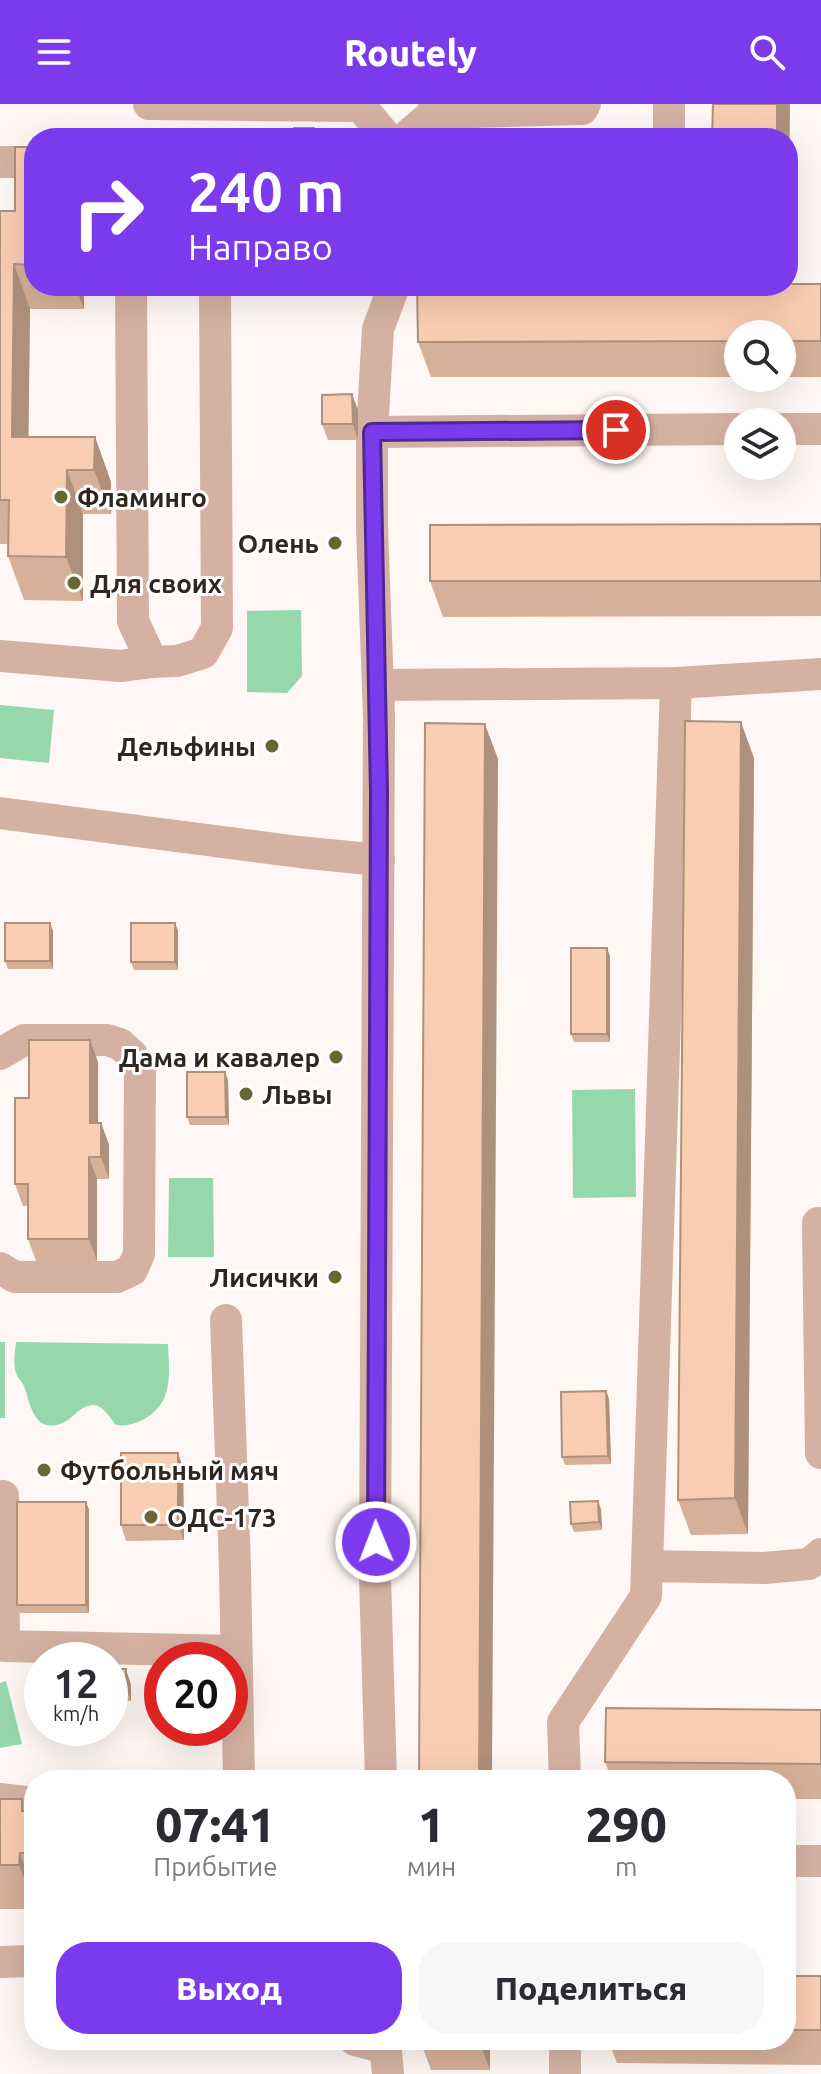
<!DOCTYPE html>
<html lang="ru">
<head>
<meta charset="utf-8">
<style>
	:root { --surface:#fff; --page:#f7f7f7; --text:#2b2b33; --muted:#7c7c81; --accent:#7c3aed }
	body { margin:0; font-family:Ubuntu,sans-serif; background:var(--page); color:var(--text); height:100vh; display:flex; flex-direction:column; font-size:30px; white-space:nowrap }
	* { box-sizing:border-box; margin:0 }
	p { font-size:26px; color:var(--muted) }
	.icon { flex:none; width:44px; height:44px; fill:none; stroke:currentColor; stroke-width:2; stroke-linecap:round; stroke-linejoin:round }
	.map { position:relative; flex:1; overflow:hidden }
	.sheet { position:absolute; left:24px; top:1666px; width:772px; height:280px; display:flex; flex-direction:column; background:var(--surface); border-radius:32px; box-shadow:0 8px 32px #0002 }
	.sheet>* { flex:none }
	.top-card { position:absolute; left:24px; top:24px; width:774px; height:168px; border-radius:32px; box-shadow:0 8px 32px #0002; background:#7c3aed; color:#fff; overflow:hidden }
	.buttons { position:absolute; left:724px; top:216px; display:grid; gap:16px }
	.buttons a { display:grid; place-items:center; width:72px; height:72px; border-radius:50%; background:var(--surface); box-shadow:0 8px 32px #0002; font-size:40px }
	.speed { position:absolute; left:24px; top:1538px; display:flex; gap:16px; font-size:40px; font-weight:700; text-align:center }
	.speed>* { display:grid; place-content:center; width:104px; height:104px; border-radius:50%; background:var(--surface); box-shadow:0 8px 32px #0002; line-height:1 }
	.speed small { font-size:20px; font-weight:400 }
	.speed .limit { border:12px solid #d22; background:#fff; color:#111 }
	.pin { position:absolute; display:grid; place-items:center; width:68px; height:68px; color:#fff; margin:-34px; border:4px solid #fff; border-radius:50%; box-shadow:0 2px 8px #0007 }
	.me { position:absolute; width:88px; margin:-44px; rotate:359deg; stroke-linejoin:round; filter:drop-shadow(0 0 6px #0008) }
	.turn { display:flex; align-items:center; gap:28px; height:168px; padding:0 32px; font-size:36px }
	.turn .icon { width:104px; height:104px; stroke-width:2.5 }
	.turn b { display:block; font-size:56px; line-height:68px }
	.eta { display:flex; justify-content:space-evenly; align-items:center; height:136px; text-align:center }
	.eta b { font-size:48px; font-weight:800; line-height:56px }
	.button { display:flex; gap:16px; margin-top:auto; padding:16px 32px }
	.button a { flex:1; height:92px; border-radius:32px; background:var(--accent); color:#fff; font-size:32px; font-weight:800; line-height:92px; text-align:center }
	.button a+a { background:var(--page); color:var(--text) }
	header { display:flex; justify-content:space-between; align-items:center; height:104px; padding:0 32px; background:var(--accent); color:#fff; font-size:36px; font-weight:800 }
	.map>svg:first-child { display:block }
	.green { fill:#96d8ac }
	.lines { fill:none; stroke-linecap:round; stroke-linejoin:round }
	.minor { stroke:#d5b1a3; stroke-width:32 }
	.wall { fill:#d6b098 }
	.shaded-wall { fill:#ae907c }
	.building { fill:#f9cdb1; stroke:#ae907c; stroke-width:2 }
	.route-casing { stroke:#51269a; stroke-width:20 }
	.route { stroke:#7c3aed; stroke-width:14 }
	.poi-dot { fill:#6a6532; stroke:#fff; stroke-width:3 }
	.labels { text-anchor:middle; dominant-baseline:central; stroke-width:6; stroke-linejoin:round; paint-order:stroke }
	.poi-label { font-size:26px; font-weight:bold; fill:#31261e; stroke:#fff; text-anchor:start }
</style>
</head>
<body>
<header><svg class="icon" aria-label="menu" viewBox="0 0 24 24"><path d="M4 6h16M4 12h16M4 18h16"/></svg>Routely<svg class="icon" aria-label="search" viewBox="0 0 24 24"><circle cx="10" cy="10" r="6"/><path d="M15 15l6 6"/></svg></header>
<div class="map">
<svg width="821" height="1970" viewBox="0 0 821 1970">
	<rect width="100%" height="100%" fill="#fef7f3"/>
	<g class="green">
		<polygon points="301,506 302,572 287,589 247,588 247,507"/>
		<polygon points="0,601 54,606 49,659 0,654"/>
		<polygon points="635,985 636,1093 573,1094 572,986"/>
		<polygon points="169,1074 213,1074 214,1153 168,1153"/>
		<rect x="0" y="1238" width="5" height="76"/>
		<path d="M16 1238 168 1240C169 1269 174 1297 146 1314 135 1320 129 1322 116 1321 110 1314 103 1301 93 1301 78 1302 73 1316 60 1320 32 1329 31 1298 23 1280 21 1277 17 1273 16 1269 13 1259 15 1248 16 1238Z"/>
		<polygon points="6,1577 22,1640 0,1644 0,1579"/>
	</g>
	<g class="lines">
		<g class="minor">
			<polyline points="149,0 359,2"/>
			<polyline points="359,0 387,34"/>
			<polyline points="434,9 582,5 585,0"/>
			<polyline points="405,34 434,9 434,0"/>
			<polyline points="669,34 669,0"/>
			<polyline points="0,58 34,58"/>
			<polyline points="131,182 133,517 152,558 177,557 203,549 217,524 215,182"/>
			<polyline points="782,325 821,325"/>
			<polyline points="372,328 738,325"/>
			<polyline points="0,552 120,562 152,558"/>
			<polyline points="378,581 676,579 821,570"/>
			<polyline points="0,709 299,748 379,756"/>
			<polyline points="0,950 24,936 107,936 120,940 132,951 140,968 139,1150 132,1166 117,1173 15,1173 0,1164"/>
			<polyline points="818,1119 821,1349"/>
			<polyline points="226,1216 235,1464 239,1676"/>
			<polyline points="3,1392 4,1542 236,1547"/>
			<polyline points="647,1462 764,1464 809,1460 821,1450"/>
			<polyline points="381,1676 375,1472 379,612 372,423 372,328 378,225 394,182"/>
			<polyline points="565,1676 563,1618 646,1492 676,579"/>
			<polyline points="0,1695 34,1699"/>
			<polyline points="786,1757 821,1757"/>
			<polyline points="0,1858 34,1857"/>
			<polyline points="355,1936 386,1944"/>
			<polyline points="385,1936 388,1970"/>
			<polyline points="565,1970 565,1936"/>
		</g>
	</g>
	<g class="wall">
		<polygon points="34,43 34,182 84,182 84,205 30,205 28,333 95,333 111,378 111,410 83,410 83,497 24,496 8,452 8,440 0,440 0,107 15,107"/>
		<polygon points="821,180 821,273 782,273 782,230 738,230 738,273 431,273 418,238"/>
		<polygon points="358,306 358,336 328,336 322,320"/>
		<polygon points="821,420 821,512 443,513 430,477"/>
		<polygon points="754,654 748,1430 691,1431 678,1396"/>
		<polygon points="50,819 53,827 53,865 8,865 5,857"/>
		<polygon points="175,819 178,827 178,866 134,866 131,858"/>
		<polygon points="610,852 610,938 574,938 571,930"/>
		<polygon points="98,958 98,1019 101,1019 109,1041 109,1075 97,1075 97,1157 36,1157 28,1135 28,1102 23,1102 15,1080 29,994"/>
		<polygon points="228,976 229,1021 190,1021 187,1013"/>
		<polygon points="606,1287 609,1295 611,1360 565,1361 562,1353"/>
		<polygon points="178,1349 183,1364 184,1436 126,1437 121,1421"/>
		<polygon points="86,1398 89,1406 89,1509 20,1509 17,1501"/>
		<polygon points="601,1405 602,1426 574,1428 571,1420"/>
		<polygon points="110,1565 131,1581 131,1597 117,1597 117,1615 110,1615"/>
		<polygon points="821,1606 821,1695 786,1695 786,1676 612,1676 605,1658"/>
		<polygon points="0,1695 22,1695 27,1707 34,1707 34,1805 0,1805"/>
		<polygon points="786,1872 821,1872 821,1961 617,1959 608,1936 786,1936"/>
		<polygon points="420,1936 490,1936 490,1966 431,1966"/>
	</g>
	<g class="shaded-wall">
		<polygon points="777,0 790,0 789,103 788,100 788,34 777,34"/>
		<polygon points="14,160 30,205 28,377 12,333"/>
		<polygon points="75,182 84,182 84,205"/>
		<polygon points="352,290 358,306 358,336 353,320"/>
		<polygon points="95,333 111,378 111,410 94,366"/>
		<polygon points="67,366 83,410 83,497 66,453"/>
		<polygon points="741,618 754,654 748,1430 735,1394"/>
		<polygon points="485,620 498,655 492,1676 479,1676"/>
		<polygon points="50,819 53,827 53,865 50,857"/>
		<polygon points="175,819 178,827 178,866 175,858"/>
		<polygon points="607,844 610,852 610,938 607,930"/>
		<polygon points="90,936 98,958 98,1041 90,1019"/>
		<polygon points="225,968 228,976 229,1021 226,1013"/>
		<polygon points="101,1019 109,1041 109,1075 101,1053"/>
		<polygon points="89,1053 97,1075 97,1157 89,1135"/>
		<polygon points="606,1287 609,1295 611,1360 608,1352"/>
		<polygon points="178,1349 183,1364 184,1436 178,1421"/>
		<polygon points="598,1397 601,1405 602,1426 599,1418"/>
		<polygon points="86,1398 89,1406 89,1509 86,1501"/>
		<polygon points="126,1565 131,1581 131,1597 125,1582"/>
		<polygon points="111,1582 117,1597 117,1615 111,1600"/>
		<polygon points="20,1749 34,1789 34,1801 19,1761"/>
		<polygon points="479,1936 490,1936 490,1966"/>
	</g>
	<g class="building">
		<polygon points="713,0 777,0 777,34 712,34"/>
		<polygon points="294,24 314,24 315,34 294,34"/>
		<polygon points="15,43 34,43 34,161 14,160 12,333 95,333 94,366 67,366 66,453 8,452 9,396 0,396 0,107 15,107"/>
		<polygon points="788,180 821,180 821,237 782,237 782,230 738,230 738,237 418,238 417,182 788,182"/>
		<polygon points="352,290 353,320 322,320 322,291"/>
		<polygon points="821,420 821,477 430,477 430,421"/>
		<polygon points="685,617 741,618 735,1394 678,1396"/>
		<polygon points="425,619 485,620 479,1676 419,1676"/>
		<rect x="5" y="819" width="45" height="38"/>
		<rect x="131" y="819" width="44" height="39"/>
		<rect x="571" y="844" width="36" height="86"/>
		<polygon points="29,936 90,936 90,1019 101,1019 101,1053 89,1053 89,1135 28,1135 28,1080 15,1080 15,994 29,994"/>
		<polygon points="187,968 225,968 226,1013 187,1013"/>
		<polygon points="606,1287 608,1352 562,1353 561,1288"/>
		<rect x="121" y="1349" width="57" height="72"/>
		<polygon points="598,1397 599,1418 571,1420 570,1398"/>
		<rect x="17" y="1398" width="69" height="103"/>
		<polygon points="110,1565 126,1565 125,1582 111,1582 111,1600 110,1600"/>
		<polygon points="606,1604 821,1606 821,1660 605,1658"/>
		<polygon points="0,1695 22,1695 22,1707 34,1707 34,1749 20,1749 19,1761 0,1761"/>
		<rect x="786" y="1872" width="35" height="54"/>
	</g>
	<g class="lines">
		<defs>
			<polyline id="route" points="376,1438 379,688 372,328 616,326"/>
		</defs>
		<use href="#route" class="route-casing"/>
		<use href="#route" class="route"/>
	</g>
	<g class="poi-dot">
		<circle cx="61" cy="393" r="8"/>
		<circle cx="335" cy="439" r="8"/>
		<circle cx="74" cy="479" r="8"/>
		<circle cx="272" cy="642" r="8"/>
		<circle cx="336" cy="953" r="8"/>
		<circle cx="246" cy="990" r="8"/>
		<circle cx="335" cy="1173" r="8"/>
		<circle cx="44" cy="1366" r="8"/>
		<circle cx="151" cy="1413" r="8"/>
	</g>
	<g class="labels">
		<g class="poi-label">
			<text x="77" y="393">Фламинго</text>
			<text x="319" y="439" text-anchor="end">Олень</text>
			<text x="90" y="479">Для своих</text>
			<text x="256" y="642" text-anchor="end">Дельфины</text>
			<text x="320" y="953" text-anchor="end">Дама и кавалер</text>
			<text x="262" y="990">Львы</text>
			<text x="319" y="1173" text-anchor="end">Лисички</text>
			<text x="60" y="1366">Футбольный мяч</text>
			<text x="167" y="1413">ОДС-173</text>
		</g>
	</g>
</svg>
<div class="buttons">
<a><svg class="icon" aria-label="search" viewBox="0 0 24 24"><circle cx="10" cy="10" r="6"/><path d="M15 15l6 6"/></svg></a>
<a><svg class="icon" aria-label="layers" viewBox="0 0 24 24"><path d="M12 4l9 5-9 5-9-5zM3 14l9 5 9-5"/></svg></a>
</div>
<div class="speed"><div>12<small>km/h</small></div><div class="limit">20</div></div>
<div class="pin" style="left:616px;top:326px;background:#d93025"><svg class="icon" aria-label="arrive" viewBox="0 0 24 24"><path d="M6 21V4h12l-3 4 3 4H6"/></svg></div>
<svg class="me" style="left:376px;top:1438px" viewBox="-20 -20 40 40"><circle r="17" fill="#7c3aed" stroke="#fff" stroke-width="3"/><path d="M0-11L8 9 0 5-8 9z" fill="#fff"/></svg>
<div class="top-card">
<div class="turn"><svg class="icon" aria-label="right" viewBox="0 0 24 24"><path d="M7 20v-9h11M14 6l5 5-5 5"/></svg><div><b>240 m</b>Направо</div></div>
</div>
<section class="sheet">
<div class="eta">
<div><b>07:41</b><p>Прибытие</p></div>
<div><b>1</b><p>мин</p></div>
<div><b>290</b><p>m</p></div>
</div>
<div class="button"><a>Выход</a><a>Поделиться</a></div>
</section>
</div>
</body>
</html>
